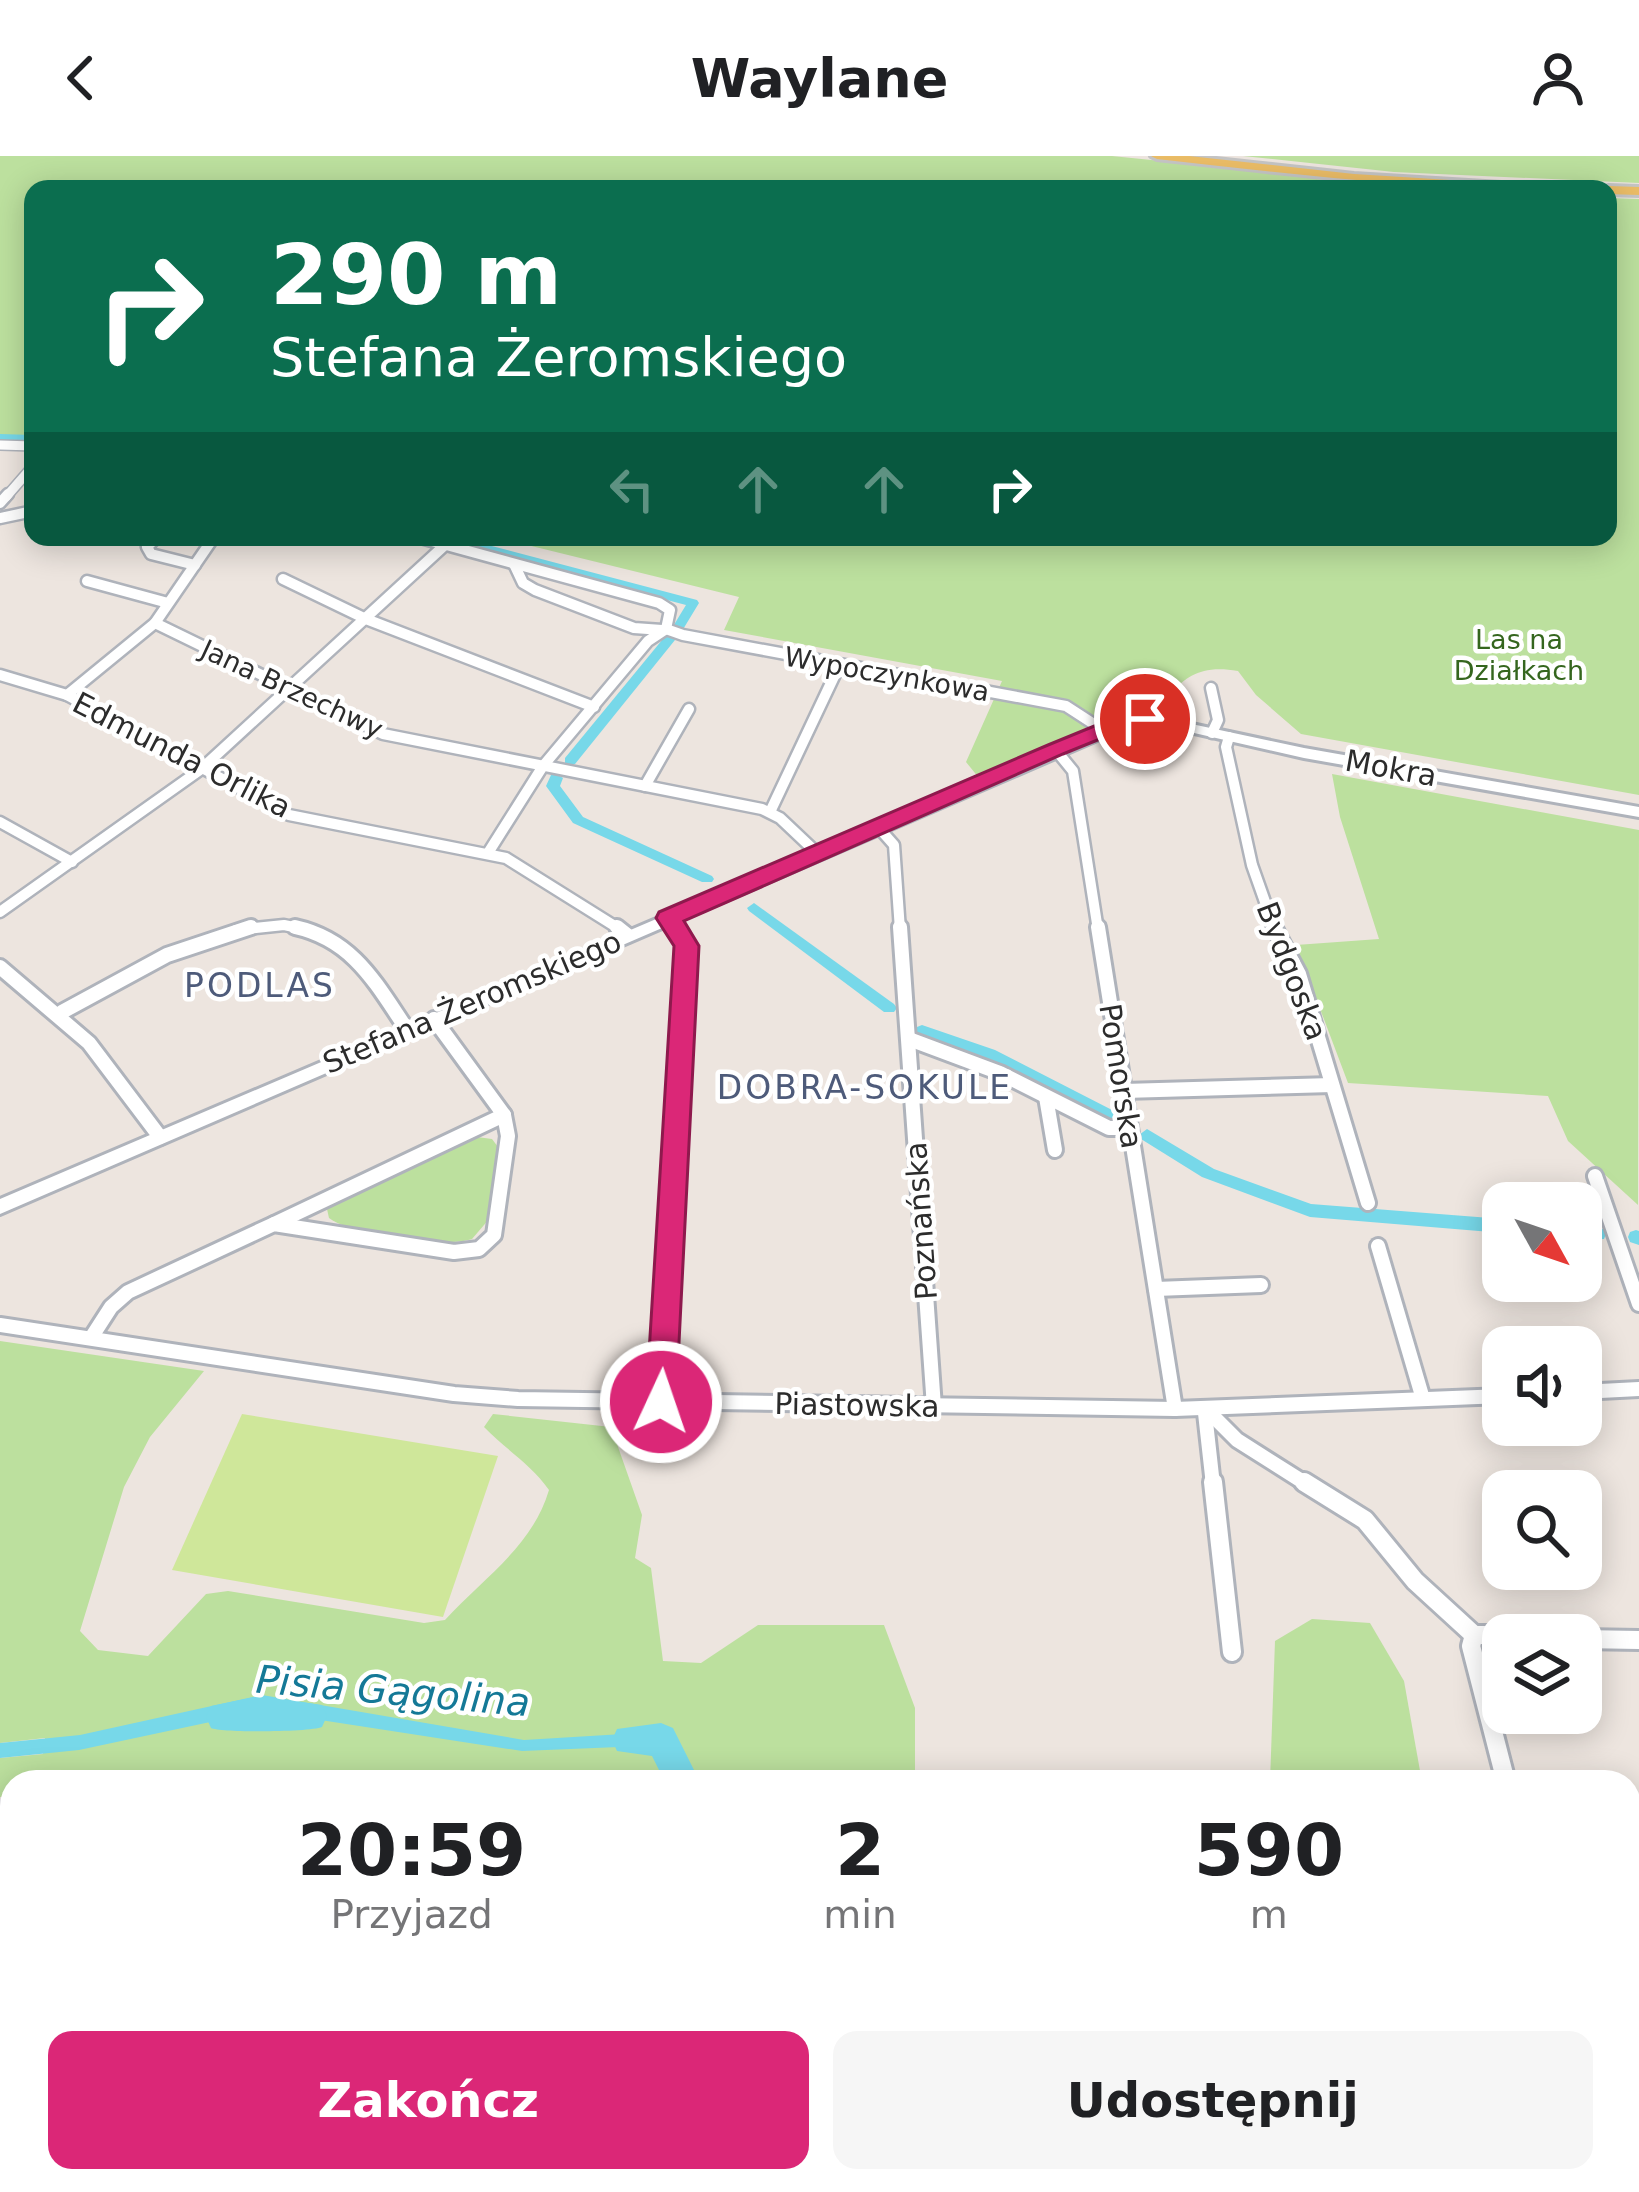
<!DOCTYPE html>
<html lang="pl">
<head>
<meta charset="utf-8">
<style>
	:root { --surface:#fff; --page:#f6f6f6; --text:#202124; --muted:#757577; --accent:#db2777 }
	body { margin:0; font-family:"DejaVu Sans",sans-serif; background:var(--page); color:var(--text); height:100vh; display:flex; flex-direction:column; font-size:45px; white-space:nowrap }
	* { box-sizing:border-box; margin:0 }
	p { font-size:39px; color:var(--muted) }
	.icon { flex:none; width:66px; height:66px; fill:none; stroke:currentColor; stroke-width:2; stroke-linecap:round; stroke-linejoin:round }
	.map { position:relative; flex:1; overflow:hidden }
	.sheet { position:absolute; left:0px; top:1614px; width:1641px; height:423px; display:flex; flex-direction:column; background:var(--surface); border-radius:36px 36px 0 0; box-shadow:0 6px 30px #0003 }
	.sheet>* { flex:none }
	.hud { position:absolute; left:24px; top:24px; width:1593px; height:366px; border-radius:24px; box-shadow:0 6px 30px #0003; background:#0b6e4f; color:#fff; overflow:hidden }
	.needle { width:78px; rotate:130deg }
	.buttons { position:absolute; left:1482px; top:1026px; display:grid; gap:24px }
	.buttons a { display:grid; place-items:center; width:120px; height:120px; border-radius:24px; background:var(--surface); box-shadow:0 6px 30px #0003; font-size:60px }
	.pin { position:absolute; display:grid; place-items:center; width:102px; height:102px; color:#fff; margin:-51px; border:6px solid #fff; border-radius:50%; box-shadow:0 3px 12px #0007 }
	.me { position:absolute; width:132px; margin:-66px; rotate:3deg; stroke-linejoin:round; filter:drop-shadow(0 0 9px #0008) }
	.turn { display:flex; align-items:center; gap:42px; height:252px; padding:0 48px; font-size:54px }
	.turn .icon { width:156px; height:156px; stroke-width:2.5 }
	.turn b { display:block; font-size:84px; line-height:102px }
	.lanes { display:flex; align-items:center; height:114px; padding:0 48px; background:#0003; justify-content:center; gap:60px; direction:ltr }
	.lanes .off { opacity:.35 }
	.eta { display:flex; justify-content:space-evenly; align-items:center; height:204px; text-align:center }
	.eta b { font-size:72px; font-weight:700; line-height:84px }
	.action { display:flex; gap:24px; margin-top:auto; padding:24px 48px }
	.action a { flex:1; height:138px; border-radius:24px; background:var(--accent); color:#fff; font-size:48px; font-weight:700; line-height:138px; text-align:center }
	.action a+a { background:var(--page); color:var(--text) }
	header { display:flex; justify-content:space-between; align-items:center; height:156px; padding:0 48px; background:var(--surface); font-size:54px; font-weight:700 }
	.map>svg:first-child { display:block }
	.industrial { fill:#e0dfe6 }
	.green { fill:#bce09e }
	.pitch { fill:#cfe79a }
	.water { fill:#77d8e9 }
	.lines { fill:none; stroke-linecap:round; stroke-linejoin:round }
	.canal { fill:#77d8e9; fill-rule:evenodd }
	.river { fill:#77d8e9; fill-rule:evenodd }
	.minor-far3-casing { stroke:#afb3bb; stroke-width:12 }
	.minor-far2-casing { stroke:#afb3bb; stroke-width:15 }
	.minor-far1-casing { stroke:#afb3bb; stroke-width:20 }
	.minor-casing { stroke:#afb3bb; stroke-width:24 }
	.tertiary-casing { stroke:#afb3bb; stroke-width:6 }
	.primary-casing { stroke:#c4c4c4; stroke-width:6 }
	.minor-far3 { stroke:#fff; stroke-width:9 }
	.minor-far2 { stroke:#fff; stroke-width:10 }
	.minor-far1 { stroke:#fff; stroke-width:14 }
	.minor { stroke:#fff; stroke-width:18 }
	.tertiary { fill:#fff; fill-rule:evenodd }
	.primary { fill:#eabc66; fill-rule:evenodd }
	.route { fill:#db2777; stroke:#8e194d; stroke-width:3 }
	.labels { text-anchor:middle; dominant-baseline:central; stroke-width:9; stroke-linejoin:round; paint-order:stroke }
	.far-park-label { font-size:27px; fill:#35661e; stroke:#fff }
	.far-street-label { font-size:27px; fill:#2c2c2c; stroke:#fff }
	.street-label { font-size:30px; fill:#2c2c2c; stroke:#fff }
	.neighbourhood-label { font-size:33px; letter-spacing:3px; fill:#4e5b7a; stroke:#fff }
	.near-water-label { font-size:39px; font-style:italic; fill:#147997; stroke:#fff }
</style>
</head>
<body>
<header><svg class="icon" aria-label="back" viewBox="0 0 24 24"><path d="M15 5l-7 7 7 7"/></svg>Waylane<svg class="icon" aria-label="person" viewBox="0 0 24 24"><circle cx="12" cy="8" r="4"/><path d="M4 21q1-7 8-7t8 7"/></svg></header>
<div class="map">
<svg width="1639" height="2036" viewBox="0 0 1639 2036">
	<rect width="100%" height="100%" fill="#ede5df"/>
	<g class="industrial">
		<rect x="0" y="1643" width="12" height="300"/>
		<polygon points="109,2025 1459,2025 1461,2036 107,2036"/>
	</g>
	<g class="green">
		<polygon points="0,0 1112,0 1435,33 33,33 33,288 0,286"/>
		<polygon points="1243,0 1639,0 1639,27 1394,16"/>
		<path d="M1608 42 1639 43V639L1301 578 1256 539 1238 515C1163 502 1184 567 1108 551L1095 558 1100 570 979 622 966 606 1002 525 724 474 739 441 495 381H1608Z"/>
		<polygon points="1332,618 1639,674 1638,1049 1568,985 1548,940 1348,927 1296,789 1379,783 1340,661"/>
		<path d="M477 981 492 983 498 991 490 1062 472 1083C445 1092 352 1080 329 1062L327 1053 335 1046Z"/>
		<path d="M0 1185 204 1215 150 1281 124 1331 80 1475 98 1494 148 1500 206 1438 228 1435 424 1467 445 1464C484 1421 532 1391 549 1334 531 1308 506 1294 484 1271L493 1258 611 1271 642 1359 635 1402 651 1412 663 1505 701 1507 758 1469H884L915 1552V1626H12V1640L0 1641V1602L43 1598 45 1582 0 1587Z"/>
		<polygon points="1312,1463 1370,1467 1404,1525 1422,1626 1270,1626 1275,1485"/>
		<polygon points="1639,1799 1639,2031 1521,2025 1629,2025 1629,1801"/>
	</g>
	<polygon class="pitch" points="242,1258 498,1300 443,1461 172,1414"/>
	<polygon class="water" points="262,1539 524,1584 656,1576 667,1589 522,1595 262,1555 79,1594 0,1602 0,1587 80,1579"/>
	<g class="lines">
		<g class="canal">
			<polygon points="0,278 33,279 33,285 0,284"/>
			<polygon points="461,382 697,444 699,447 682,475 674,475 672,472 686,449 457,389 457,383"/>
			<polygon points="671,477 675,478 675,484 575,608 565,608 565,602 667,478"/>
			<polygon points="556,618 563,622 560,630 583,661 712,720 714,723 712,726 702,726 573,667 546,630 551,619"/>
			<polygon points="754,747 894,848 897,852 894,856 884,856 749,755 747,752"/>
			<polygon points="922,869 995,894 1114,955 1116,959 1108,965 1102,963 983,902 917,879 914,875 917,871"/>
			<polygon points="1147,973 1214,1013 1311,1048 1503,1063 1503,1077 1310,1061 1202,1021 1141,983 1139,979"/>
			<polygon points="1581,1070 1604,1073 1606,1078 1604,1083 1581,1084"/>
			<polygon points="1636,1074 1639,1075 1639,1089 1630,1086 1628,1081 1630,1076"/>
		</g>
		<g class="river">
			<path d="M259 1540 322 1549 327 1560 322 1571C310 1576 222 1577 211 1572L206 1561 211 1550Z"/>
			<polygon points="661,1567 673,1572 700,1626 665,1626 652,1600 617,1595 612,1584 617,1573"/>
			<polygon points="1639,1905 1639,1949 1629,1953 1629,1909"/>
		</g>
		<defs>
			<g id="minor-far3">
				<polyline points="0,289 33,290"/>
				<polyline points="6,341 33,310"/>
			</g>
			<g id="minor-far2">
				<polyline points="0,347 8,338"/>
				<polyline points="0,362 33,355"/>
				<polyline points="157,381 147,391 151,398 195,409"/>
				<polyline points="417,381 659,447 670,454 666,473 683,479 1066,550 1103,574"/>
				<polyline points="514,408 523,427 535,434 634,472 662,474"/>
				<polyline points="283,423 366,463 594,551"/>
				<polyline points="87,425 168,447"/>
				<polyline points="155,467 383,578 762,653 780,662 817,697"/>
				<polyline points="0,519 67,539 289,659 506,702 621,774"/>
				<polyline points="1211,532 1218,564 1212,577"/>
				<polyline points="67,539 155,467 214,381"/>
				<polyline points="1229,581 1226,591 1252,709 1275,774"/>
				<polyline points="1055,593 1073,615 1098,774"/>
				<polyline points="645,630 689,553"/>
				<polyline points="770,656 839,510"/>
				<polyline points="0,666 72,706"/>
				<polyline points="878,671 894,689 900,774"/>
				<polyline points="488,697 543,610 648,485 666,473"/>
				<polyline points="0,756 200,614 445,389"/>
				<polyline points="668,762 679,774"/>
				<polyline points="236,774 284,769 308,774"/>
			</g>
			<g id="minor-far1">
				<path d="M295 771C354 784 376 828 408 875"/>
				<polyline points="617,771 627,779"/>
				<polyline points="900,771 934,1251"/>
				<polyline points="1098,771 1175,1253"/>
				<polyline points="1274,771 1299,818 1368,1047"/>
				<polyline points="0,811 89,887 160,981"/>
				<polyline points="62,856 167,799 251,771"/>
				<polyline points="909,883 1000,917 1109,972 1129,972"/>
				<polyline points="1124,935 1332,929"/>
				<polyline points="1046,941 1055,994"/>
				<polyline points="1595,1020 1639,1148"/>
				<polyline points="274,1068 504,959"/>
				<polyline points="1378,1090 1423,1243"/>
				<polyline points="1156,1133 1261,1129"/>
				<polyline points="0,1169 454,1238 518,1243 1175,1253 1503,1240"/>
				<polyline points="91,1182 111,1151 128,1136 274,1068 454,1096 479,1093 494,1079 508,980 504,959 434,863"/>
				<polyline points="1581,1236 1639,1233"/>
				<polyline points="661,1246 687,790 676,771"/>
				<polyline points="1205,1252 1237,1284 1308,1329"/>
				<polyline points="1205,1257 1213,1329"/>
			</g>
			<g id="minor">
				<polyline points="1213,1326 1232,1496"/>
				<polyline points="1304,1326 1365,1364 1415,1425 1474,1479 1503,1479"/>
				<polyline points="1474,1479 1471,1490 1506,1626"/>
				<polyline points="1581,1483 1639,1484"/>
			</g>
			<polygon id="tertiary" points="1130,561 1159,561 1304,592 1639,651 1639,661 1304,602 1159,569 1132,569 0,1058 0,1043"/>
			<g id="primary">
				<path d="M1151 0H1189L1354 18 1532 29 1538 33C1410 33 1284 17 1157 3Z"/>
				<polygon points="1608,30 1639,31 1639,39 1608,38 1608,33 1603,33"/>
			</g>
		</defs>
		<use href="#minor-far3" class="minor-far3-casing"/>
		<use href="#minor-far2" class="minor-far2-casing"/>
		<use href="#minor-far1" class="minor-far1-casing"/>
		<use href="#minor" class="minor-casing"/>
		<use href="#tertiary" class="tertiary-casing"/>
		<use href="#primary" class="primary-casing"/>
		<use href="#minor-far3" class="minor-far3"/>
		<use href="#minor-far2" class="minor-far2"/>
		<use href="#minor-far1" class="minor-far1"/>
		<use href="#minor" class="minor"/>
		<use href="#tertiary" class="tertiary"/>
		<use href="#primary" class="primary"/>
	</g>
	<polygon class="route" points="1145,556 1156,563 1152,568 1122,574 1063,598 684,765 699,790 676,1246 671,1255 661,1258 650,1255 646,1246 674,790 656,762 659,756 1048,589 1109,564"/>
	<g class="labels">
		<g class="far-park-label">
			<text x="1519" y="483">Las na<tspan x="1519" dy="31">Działkach</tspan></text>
		</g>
		<g class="far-street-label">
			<text transform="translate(887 518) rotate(10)">Wypoczynkowa</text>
			<text transform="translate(292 533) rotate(25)">Jana Brzechwy</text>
		</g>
		<g class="street-label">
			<text transform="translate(182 599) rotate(27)">Edmunda Orlika</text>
			<text transform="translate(1391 612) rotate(10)">Mokra</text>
			<text transform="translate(1292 815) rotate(69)">Bydgoska</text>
			<text transform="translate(472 846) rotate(-23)">Stefana Żeromskiego</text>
			<text transform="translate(1121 920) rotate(81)">Pomorska</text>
			<text transform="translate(921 1065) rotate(-94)">Poznańska</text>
			<text transform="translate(857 1249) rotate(1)">Piastowska</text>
		</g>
		<g class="neighbourhood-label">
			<text x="260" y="829">PODLAS</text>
			<text x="865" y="931">DOBRA-SOKULE</text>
		</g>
		<g class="near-water-label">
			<text transform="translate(393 1535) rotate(5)">Pisia Gągolina</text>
		</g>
	</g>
</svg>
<div class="buttons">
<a><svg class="needle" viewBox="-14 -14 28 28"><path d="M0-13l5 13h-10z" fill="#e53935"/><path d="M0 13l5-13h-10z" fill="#757577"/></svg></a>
<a><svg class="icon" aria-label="sound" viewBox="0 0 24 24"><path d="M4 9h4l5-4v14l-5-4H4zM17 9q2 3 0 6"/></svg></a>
<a><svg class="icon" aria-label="search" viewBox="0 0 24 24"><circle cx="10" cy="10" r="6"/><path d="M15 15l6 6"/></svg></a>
<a><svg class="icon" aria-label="layers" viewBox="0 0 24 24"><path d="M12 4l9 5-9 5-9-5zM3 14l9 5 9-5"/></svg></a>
</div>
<div class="pin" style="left:1145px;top:563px;background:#d93025"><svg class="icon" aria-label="arrive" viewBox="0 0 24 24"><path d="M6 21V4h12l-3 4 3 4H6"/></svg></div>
<svg class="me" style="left:661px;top:1246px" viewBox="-20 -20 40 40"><circle r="17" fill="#db2777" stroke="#fff" stroke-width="3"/><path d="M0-11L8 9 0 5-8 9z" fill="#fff"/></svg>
<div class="hud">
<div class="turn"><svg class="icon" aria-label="right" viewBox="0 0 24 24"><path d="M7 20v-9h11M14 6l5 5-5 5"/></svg><div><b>290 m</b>Stefana Żeromskiego</div></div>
<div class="lanes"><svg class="icon off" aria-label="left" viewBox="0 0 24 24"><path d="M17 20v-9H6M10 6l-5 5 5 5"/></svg><svg class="icon off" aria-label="ahead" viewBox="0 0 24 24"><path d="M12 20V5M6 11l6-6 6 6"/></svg><svg class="icon off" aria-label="ahead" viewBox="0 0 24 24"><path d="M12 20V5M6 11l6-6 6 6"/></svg><svg class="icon" aria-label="right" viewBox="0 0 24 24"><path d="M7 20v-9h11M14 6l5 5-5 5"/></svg></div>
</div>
<section class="sheet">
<div class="eta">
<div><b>20:59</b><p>Przyjazd</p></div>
<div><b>2</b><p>min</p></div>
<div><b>590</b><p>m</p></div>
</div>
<div class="action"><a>Zakończ</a><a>Udostępnij</a></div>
</section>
</div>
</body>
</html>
